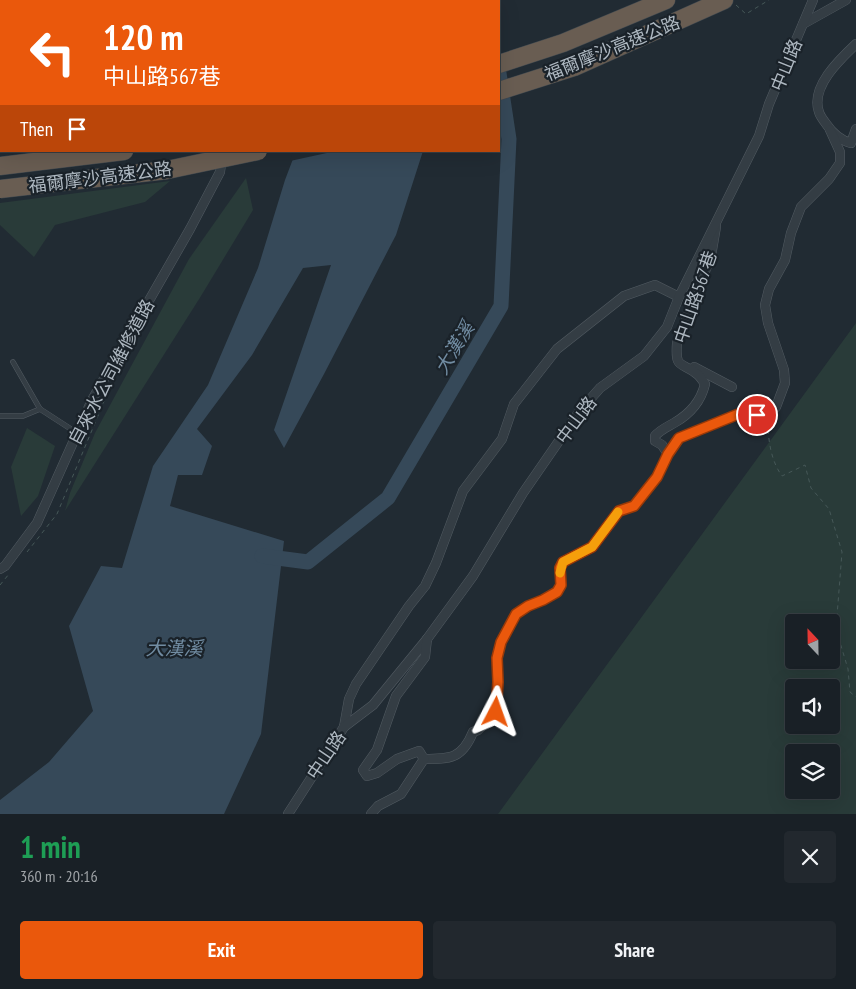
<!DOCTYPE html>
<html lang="en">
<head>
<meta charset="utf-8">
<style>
	:root { --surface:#192026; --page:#22282e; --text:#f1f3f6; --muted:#9fa3a7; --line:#373e43; --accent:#ea580c }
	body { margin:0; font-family:"PT Sans Narrow","Noto Sans TC",sans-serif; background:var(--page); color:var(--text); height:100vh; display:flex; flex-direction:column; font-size:19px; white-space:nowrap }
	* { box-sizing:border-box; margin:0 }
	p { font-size:16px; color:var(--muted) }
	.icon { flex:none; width:28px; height:28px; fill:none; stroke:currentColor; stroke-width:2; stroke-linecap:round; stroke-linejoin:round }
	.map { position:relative; height:814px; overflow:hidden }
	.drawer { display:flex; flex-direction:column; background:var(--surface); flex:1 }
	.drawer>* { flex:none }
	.hud { position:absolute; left:0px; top:0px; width:500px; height:152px; box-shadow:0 5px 20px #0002,0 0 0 1px var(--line); background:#ea580c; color:#fff; overflow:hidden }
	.needle { width:32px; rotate:338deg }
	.buttons { position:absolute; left:785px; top:614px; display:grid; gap:10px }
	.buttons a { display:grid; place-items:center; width:55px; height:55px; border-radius:5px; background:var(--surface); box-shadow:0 5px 20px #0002,0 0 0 1px var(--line); font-size:25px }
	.pin { position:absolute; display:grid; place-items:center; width:42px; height:42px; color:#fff; margin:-21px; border:2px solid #fff; border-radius:50%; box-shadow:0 1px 5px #0007 }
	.me { position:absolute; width:55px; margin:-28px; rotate:4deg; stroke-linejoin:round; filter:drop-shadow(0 0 4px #0008) }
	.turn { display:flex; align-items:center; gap:18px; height:105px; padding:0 20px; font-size:22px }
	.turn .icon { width:65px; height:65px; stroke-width:2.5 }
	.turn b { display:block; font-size:35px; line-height:42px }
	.then { display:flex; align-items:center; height:48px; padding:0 20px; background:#0003; gap:10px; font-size:19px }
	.round { display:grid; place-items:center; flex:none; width:52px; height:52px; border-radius:5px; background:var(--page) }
	.summary { display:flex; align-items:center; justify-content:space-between; height:85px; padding:0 20px }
	h1 { font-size:30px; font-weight:700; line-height:38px; color:#1e9e55 }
	.primary-button { display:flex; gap:10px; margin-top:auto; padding:10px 20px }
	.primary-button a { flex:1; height:58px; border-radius:5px; background:var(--accent); color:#fff; font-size:20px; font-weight:700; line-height:58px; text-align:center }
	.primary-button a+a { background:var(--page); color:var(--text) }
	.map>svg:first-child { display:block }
	.green { fill:#293b39; fill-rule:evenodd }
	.water { fill:#364959 }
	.pier { fill:#212b33 }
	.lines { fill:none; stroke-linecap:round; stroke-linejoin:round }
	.river { stroke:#364959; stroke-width:15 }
	.service-casing { stroke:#525b62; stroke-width:5.5 }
	.minor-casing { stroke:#525b62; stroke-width:10 }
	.motorway-casing { stroke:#3f484f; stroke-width:19 }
	.path { stroke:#465858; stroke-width:1; stroke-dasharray:4 4; stroke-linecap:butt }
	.service { stroke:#343d44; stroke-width:4.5 }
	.minor { stroke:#343d44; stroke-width:9 }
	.motorway { stroke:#695d52; stroke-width:18 }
	.motorway-bridge-casing { stroke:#3f484f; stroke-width:19; stroke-linecap:butt }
	.motorway-bridge { stroke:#695d52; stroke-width:18 }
	.route-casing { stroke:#983908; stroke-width:12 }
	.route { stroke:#ea580c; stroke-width:9 }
	.slow { stroke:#f59e0b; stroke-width:9 }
	.labels { text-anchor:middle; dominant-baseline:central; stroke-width:4.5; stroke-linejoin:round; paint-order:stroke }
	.street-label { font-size:18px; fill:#aeb8c1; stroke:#1a2229 }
	.water-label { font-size:19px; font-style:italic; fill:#718ca2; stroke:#1a2229 }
</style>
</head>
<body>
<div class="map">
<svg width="856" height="814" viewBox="0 0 856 814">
	<rect width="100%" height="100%" fill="#212b33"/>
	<g class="green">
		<polygon points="246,178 253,210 201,296 65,511 70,493 95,433 189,259"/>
		<polygon points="170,181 145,202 55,225 34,257 0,225 0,203"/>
		<path d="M856 323V814H498ZM794 622H831V660H794ZM794 688H831V725H794ZM831 752V790H794V752Z"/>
		<polygon points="27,428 55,446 38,496 21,516 11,467"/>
	</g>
	<polygon class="water" points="296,151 423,151 396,235 324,374 284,448 274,430 331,265 303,268 252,355 197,429 212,446 202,475 178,475 170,506 284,541 261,734 224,814 0,814 0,800 49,762 93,711 69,626 101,566 122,568 153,466 208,385 258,268 285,180"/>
	<polygon class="pier" points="293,151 336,151 290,161"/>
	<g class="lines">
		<g class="river">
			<polyline points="488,0 488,1"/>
			<polyline points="262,556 308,562 388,498 501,306 509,139 499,73"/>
		</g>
		<defs>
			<g id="service">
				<polyline points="0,4 1,5"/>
				<polyline points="0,147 1,147"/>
				<polyline points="13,362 40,409"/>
				<polyline points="0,416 23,416 40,409 77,433"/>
			</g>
			<g id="minor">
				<polyline points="220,0 220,1"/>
				<polyline points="803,24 846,0"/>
				<path d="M856 44C840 59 810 87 819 112 820 116 824 121 827 125 832 133 842 141 851 143L856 129"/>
				<polyline points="694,367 732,387"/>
				<path d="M668 454 662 445 655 441V436C660 430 667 427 674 423 690 414 701 401 705 384 703 381 700 376 697 374 681 361 675 370 677 343L711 256 716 227"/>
				<polyline points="0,569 5,566 37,523 92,400 190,229 220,172 222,156"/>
				<polyline points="344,727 349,699 356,684 409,606 425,586 436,563 463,491 502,439 514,404 557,349 624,296 655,285 679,297"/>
				<path d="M424 759C450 759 462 759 473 732L478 730 496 712 498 682 497 658 501 642 516 614 528 606 543 600 557 591 561 585 560 568 563 562 592 547 619 511 634 506 657 477 668 454 679 438 741 413 757 415 768 414 776 407 785 383 784 370 768 323 765 305 769 289 785 260 791 233 801 207 829 179 840 163V152L830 130"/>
				<polyline points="288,814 344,727 373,705 427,639 473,576 523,493 579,412 600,388 644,356 667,327 679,297 759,136 769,104 813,0"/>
				<polyline points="371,814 378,806 401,794 424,759 419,751 397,759 377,773 367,776 363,770 377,750 396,696 425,657 427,639"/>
			</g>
			<g id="motorway">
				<polyline points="499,64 563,43 666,0"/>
				<polyline points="499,91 574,67 724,0"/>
				<polyline points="0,166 124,151"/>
			</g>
		</defs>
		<use href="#service" class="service-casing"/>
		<use href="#minor" class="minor-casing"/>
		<use href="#motorway" class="motorway-casing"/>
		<g class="path">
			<polyline points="257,0 257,1"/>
			<polyline points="246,1 246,0"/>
			<polyline points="736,5 746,14 769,0"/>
			<path d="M768 422C768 440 771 461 782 476L805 465 811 488 829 509 842 552 836 629 848 669 850 692 856 697"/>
			<polyline points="27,552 57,514 110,387"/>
			<polyline points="0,585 9,574"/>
		</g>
		<use href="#service" class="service"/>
		<use href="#minor" class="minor"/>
		<use href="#motorway" class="motorway"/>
		<defs>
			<polyline id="motorway-bridge" points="0,189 167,170 258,151"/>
		</defs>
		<use href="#motorway-bridge" class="motorway-bridge-casing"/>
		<use href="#motorway-bridge" class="motorway-bridge"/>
	</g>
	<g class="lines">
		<defs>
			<polyline id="route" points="496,712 498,682 497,658 501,642 516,614 528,606 543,600 557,592 561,585 560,568 563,562 592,547 619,511 634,506 657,477 668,454 679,438 741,413 757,415"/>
		</defs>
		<use href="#route" class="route-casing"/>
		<use href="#route" class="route"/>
		<polyline class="slow" points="560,573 563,562 592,547 618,512"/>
	</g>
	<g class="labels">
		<g class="street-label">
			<text transform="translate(612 48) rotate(-22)">福爾摩沙高速公路</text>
			<text transform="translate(786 65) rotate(-68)">中山路</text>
			<text transform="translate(100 177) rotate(-7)">福爾摩沙高速公路</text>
			<text transform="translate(695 297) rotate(-71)">中山路567巷</text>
			<text transform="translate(111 372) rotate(-62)">自來水公司維修道路</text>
			<text transform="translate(576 420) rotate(-53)">中山路</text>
			<text transform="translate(326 755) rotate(-56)">中山路</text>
		</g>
		<g class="water-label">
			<text transform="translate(454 348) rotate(-59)">大漢溪</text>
			<text x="174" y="648">大漢溪</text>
		</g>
	</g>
</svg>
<div class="buttons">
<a><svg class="needle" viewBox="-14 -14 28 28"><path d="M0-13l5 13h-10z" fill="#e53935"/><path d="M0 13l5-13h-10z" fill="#9fa3a7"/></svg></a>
<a><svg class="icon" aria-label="sound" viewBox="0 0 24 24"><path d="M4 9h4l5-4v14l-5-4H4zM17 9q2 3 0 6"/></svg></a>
<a><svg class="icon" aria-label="layers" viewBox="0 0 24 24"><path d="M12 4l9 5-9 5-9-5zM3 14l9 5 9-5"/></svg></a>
</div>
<div class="pin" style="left:757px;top:415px;background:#d93025"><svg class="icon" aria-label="arrive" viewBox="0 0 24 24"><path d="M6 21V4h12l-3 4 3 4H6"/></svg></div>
<svg class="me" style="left:496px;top:712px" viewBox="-20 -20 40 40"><path d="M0-17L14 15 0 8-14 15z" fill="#ea580c" stroke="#fff" stroke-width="4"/></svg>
<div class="hud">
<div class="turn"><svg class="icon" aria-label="left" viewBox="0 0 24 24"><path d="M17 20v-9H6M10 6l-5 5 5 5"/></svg><div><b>120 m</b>中山路567巷</div></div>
<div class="then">Then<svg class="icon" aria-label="arrive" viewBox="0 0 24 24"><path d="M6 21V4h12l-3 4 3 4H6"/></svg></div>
</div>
</div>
<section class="drawer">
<div class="summary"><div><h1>1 min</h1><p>360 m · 20:16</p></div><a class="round"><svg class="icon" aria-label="close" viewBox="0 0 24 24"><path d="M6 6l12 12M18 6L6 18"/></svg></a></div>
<div class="primary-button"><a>Exit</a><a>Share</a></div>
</section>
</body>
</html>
